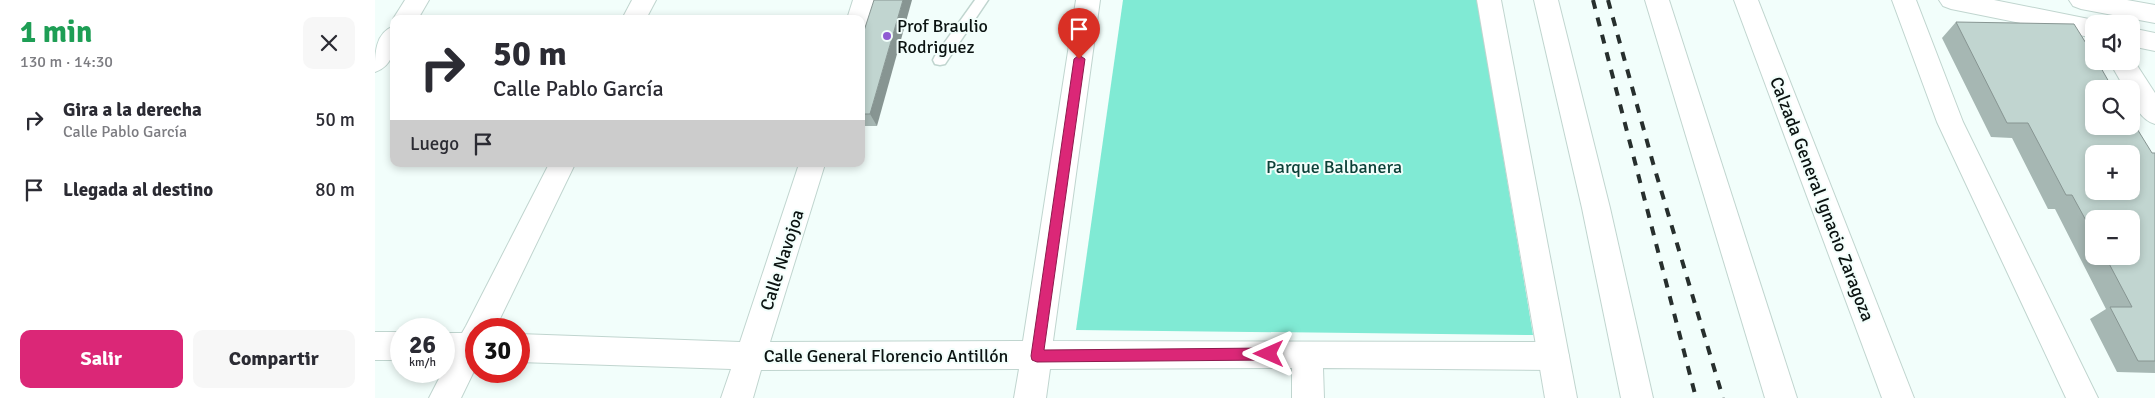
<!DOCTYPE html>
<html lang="es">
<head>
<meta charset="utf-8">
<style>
	:root { --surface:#fff; --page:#f7f7f7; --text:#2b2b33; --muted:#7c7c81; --accent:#db2777 }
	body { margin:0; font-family:Signika,sans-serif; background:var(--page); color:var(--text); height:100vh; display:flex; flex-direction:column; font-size:19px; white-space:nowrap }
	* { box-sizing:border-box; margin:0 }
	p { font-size:16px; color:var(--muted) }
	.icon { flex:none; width:28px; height:28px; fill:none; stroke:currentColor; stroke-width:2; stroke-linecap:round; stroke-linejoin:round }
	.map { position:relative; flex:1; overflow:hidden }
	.side { display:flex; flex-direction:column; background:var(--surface); width:375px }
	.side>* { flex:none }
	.banner { position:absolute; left:15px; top:15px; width:475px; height:152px; border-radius:10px; box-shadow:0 2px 8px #0003; background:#fff; color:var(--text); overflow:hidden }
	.fabs { position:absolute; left:1710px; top:15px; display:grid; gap:10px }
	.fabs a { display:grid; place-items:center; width:55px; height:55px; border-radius:10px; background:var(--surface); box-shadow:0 2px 8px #0003; font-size:25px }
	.speed { position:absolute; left:15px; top:318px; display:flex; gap:10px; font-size:25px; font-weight:700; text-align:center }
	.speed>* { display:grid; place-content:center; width:65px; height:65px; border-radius:50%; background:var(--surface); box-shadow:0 2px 8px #0003; line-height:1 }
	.speed small { font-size:12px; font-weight:400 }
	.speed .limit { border:8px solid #d22; background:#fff; color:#111 }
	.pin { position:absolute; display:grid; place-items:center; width:42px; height:42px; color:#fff; margin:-51px -21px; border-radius:50% 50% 50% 0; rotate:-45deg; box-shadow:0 0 5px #0007 }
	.pin .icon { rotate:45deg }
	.me { position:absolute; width:55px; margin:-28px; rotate:270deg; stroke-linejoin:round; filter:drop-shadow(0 0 4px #0008) }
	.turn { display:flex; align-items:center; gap:18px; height:105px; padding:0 20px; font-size:22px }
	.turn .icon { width:65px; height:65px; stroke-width:2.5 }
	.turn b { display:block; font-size:35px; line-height:42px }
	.then { display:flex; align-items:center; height:48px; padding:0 20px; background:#0003; gap:10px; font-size:19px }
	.round { display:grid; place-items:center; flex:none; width:52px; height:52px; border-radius:10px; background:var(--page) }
	.headline { display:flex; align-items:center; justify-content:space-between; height:85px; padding:0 20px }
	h1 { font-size:30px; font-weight:700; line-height:38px; color:#1e9e55 }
	.cta { display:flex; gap:10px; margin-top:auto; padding:10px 20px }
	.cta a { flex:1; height:58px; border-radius:10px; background:var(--accent); color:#fff; font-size:20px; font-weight:700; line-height:58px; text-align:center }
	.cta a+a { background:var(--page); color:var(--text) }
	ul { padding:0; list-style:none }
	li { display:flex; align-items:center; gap:15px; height:70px; padding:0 20px }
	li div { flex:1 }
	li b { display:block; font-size:19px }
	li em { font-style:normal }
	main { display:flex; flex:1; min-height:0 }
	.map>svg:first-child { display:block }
	.green { fill:#80ead4 }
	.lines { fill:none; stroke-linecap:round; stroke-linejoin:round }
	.service-casing { stroke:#c0d5cf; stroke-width:3 }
	.minor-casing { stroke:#c0d5cf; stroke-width:2 }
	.secondary-casing { stroke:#c0d5cf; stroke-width:2 }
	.motorway-casing { stroke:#c0d5cf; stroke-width:2 }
	.service { fill:#fff; fill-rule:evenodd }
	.minor { fill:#fff; fill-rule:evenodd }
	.secondary { fill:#fff; fill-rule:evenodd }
	.motorway { fill:#fff; fill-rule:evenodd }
	.rail { stroke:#272f2d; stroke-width:4; stroke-dasharray:9 9; stroke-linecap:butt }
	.wall { fill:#a6b7b3; fill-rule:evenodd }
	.shaded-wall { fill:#879592 }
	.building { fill:#c1d5d0; stroke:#879592; fill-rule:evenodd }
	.route { fill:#db2777; stroke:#8e194d }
	.poi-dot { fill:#8f5bd3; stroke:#f2fefb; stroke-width:2 }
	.labels { text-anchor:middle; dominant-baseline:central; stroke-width:4; stroke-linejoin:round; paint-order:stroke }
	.poi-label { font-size:18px; fill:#0b1311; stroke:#f2fefb; text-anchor:start }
	.park-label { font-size:18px; fill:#0c4138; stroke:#f2fefb }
	.street-label { font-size:18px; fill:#0b1311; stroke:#f2fefb }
</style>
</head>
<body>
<main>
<section class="side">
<div class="headline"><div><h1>1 min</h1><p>130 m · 14:30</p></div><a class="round"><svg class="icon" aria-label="close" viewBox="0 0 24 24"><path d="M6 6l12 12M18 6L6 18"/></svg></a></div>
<ul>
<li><svg class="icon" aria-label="right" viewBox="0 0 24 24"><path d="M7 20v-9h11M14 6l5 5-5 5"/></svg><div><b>Gira a la derecha</b><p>Calle Pablo García</p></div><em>50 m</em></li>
<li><svg class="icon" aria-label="arrive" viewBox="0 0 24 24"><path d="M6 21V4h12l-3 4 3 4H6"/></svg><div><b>Llegada al destino</b></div><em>80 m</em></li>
</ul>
<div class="cta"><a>Salir</a><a>Compartir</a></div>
</section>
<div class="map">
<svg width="1780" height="398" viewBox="0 0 1780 398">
	<rect width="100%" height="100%" fill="#f2fefb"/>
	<polygon class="green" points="748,0 1102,0 1158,335 701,330"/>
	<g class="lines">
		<defs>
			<polygon id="service" points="600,0 613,0 570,64 565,65 560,64 558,60 560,56"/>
			<g id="minor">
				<polygon points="30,0 54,0 43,19 19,19 19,20 18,19"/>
				<polygon points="257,0 281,0 271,19 247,19"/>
				<polygon points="478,0 502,0 493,25 486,27 486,19 472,19"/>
				<polygon points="701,0 725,0 678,341 1179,342 1190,346 1194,356 1190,366 1179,370 948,368 949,398 917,398 917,368 675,369 671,398 639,398 644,369 386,370 378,398 346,398 356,369 144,362 144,334 365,342 424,164 450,164 395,342 648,341"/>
				<polygon points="1517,0 1541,0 1588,122 1723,398 1691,398 1562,122"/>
				<polygon points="1564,0 1619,0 1719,20 1728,24 1719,24 1719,38 1576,9 1568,6"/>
				<polygon points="1694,0 1752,0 1780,5 1780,23 1706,9 1698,6"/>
				<path d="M19 26C19 45 21 65 0 72 0 53 0 33 19 26Z"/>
				<polygon points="1756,28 1780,33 1780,51 1756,46"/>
				<path d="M1756 56 1780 93V124C1766 120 1756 103 1756 89H1750L1734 61H1756Z"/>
				<polygon points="174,164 200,164 120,329 101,329 101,367 86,398 54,398 73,361 69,361 69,333 87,333 91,326"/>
				<rect x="0" y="332" width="26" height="28"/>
			</g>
			<g id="secondary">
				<polygon points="1102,0 1126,0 1202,398 1170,398"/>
				<polygon points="1359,0 1383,0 1539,398 1507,398"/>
			</g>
			<g id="motorway">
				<polygon points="1159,0 1183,0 1235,208 1278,398 1246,398 1207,208"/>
				<polygon points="1270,0 1294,0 1422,398 1390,398"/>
			</g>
		</defs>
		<use href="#service" class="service-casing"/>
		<use href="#minor" class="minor-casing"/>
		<use href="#secondary" class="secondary-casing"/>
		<use href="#motorway" class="motorway-casing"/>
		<use href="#service" class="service"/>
		<use href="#minor" class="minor"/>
		<use href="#secondary" class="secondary"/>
		<use href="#motorway" class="motorway"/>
		<g class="rail">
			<polyline points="1218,0 1321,398"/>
			<polyline points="1233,0 1278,163 1348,398"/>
		</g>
	</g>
	<g class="wall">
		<path d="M1581 22 1777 153H1780V373L1742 372 1715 319 1731 309 1680 209H1673L1637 138 1616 137 1567 38ZM1719 219 1756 256H1719Z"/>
		<polygon points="486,40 502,126 486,126"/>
	</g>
	<polygon class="shaded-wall" points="528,0 537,0 502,126 495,114"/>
	<g class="building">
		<polygon points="499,0 528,0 495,114 486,114 486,40"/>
		<path d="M1581 22 1699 24 1719 56V61H1722L1738 89H1719V126H1756V119L1777 153H1780V361H1763L1735 307H1757L1730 256H1756V219H1719V235L1697 195H1691L1653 123H1632ZM1719 154H1756V191H1719Z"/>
	</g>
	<polygon class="route" points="704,55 710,59 669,350 894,348 898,350 900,354 898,358 894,360 662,362 657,360 656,356 699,59"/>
	<circle class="poi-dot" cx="512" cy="36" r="5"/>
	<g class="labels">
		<g class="poi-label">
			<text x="522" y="26">Prof Braulio<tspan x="522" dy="21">Rodriguez</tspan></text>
		</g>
		<g class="park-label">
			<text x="959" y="167">Parque Balbanera</text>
		</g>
		<g class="street-label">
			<text transform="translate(1447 199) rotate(69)">Calzada General Ignacio Zaragoza</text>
			<text transform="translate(407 260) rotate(-72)">Calle Navojoa</text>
			<text x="511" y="356">Calle General Florencio Antillón</text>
		</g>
	</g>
</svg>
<div class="fabs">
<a><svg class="icon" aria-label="sound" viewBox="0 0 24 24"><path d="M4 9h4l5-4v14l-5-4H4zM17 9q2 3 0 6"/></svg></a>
<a><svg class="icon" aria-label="search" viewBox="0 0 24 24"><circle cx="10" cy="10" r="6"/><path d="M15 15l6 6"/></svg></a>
<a>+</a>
<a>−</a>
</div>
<div class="speed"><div>26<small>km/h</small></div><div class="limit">30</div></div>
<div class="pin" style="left:704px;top:59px;background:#d93025"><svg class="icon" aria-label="arrive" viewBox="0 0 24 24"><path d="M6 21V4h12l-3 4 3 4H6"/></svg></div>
<svg class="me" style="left:894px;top:354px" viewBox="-20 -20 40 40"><path d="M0-17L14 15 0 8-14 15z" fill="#db2777" stroke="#fff" stroke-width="4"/></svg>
<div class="banner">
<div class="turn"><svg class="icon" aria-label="right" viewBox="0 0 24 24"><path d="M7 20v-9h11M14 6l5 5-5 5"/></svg><div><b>50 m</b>Calle Pablo García</div></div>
<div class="then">Luego<svg class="icon" aria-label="arrive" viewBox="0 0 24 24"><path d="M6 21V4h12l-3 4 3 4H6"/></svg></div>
</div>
</div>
</main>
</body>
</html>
